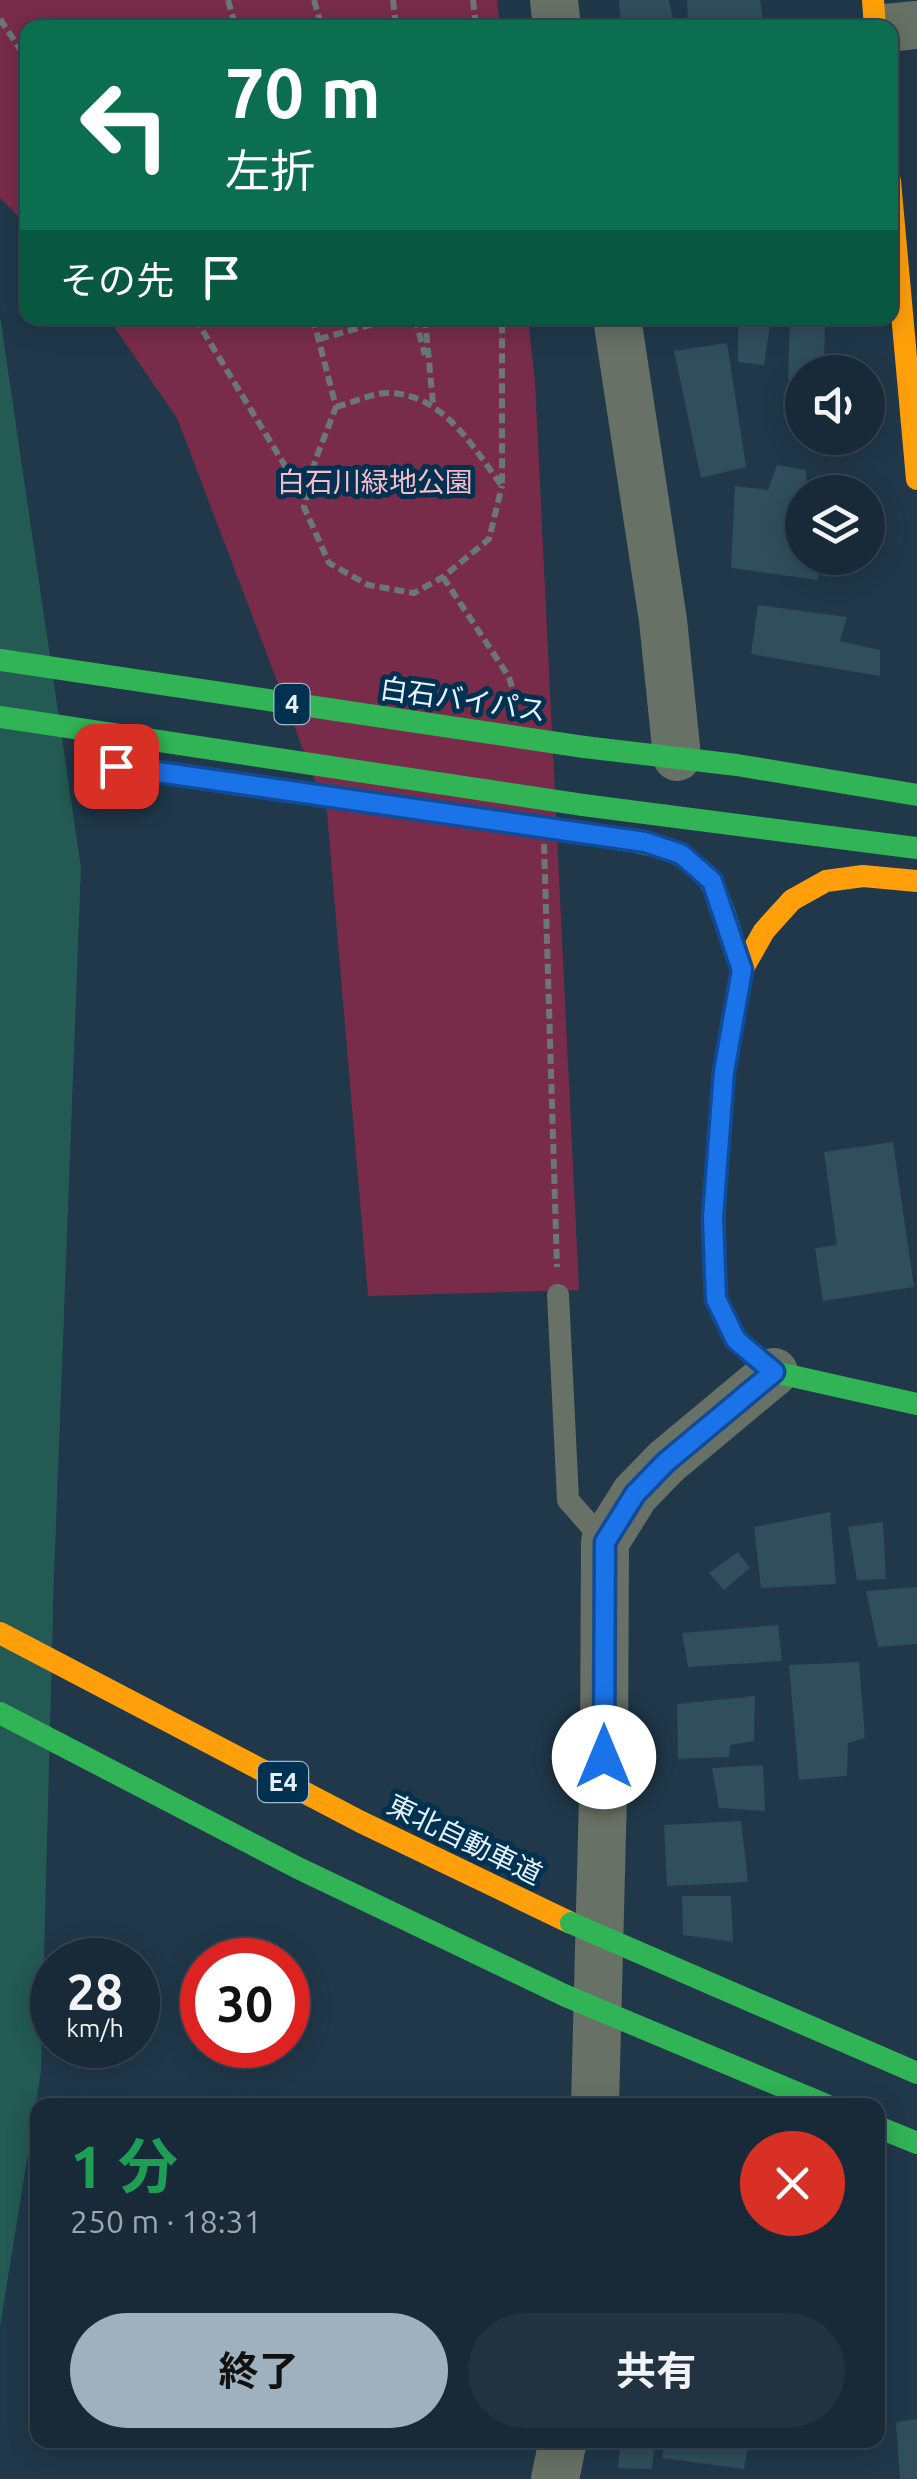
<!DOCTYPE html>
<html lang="ja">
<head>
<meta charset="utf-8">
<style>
	:root { --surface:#182a38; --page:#213240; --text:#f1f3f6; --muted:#9fa7ae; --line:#364653; --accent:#9fb1bf }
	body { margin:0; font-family:Ubuntu,"Noto Sans JP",sans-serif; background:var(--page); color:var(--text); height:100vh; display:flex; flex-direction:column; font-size:38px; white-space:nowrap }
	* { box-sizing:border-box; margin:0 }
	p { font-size:32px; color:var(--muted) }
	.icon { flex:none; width:55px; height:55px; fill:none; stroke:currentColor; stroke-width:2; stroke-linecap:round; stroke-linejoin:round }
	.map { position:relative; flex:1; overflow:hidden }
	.panel { position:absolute; left:30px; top:2098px; width:855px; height:350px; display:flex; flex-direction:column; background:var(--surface); border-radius:20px; box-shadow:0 5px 25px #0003,0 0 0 2px var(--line) }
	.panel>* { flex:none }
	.hud { position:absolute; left:20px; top:20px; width:878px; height:305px; border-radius:20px; box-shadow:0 5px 25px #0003,0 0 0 2px var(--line); background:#0b6e4f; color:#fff; overflow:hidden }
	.tools { position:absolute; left:785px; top:355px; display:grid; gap:20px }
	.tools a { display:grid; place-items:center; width:100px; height:100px; border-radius:50%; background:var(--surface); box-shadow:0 5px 25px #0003,0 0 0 2px var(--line); font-size:50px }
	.speed { position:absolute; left:30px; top:1938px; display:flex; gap:20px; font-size:50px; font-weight:700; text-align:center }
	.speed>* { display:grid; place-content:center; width:130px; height:130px; border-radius:50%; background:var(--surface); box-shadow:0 5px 25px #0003,0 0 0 2px var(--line); line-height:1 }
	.speed small { font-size:25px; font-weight:400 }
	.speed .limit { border:15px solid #d22; background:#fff; color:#111 }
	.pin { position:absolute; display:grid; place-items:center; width:85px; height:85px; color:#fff; margin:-42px; border-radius:20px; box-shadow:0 5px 15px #0006 }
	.me { position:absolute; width:110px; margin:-55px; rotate:0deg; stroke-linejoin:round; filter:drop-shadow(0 0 8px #0008) }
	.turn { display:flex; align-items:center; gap:35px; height:210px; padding:0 40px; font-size:45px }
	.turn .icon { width:130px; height:130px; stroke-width:2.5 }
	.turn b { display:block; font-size:70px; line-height:85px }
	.then { display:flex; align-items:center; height:95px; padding:0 40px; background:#0003; gap:20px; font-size:38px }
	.round { display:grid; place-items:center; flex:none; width:105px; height:105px; border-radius:52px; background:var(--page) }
	.summary { display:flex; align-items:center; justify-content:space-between; height:170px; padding:0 40px }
	h1 { font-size:60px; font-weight:700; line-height:75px; color:#1e9e55 }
	.primary-button { display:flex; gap:20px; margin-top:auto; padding:20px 40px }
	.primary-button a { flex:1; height:115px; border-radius:60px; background:var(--accent); color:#111; font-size:40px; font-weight:700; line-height:115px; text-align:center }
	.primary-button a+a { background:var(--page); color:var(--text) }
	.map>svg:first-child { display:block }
	.green { fill:#782c49 }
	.water { fill:#235a54 }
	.building { fill:#304e5c }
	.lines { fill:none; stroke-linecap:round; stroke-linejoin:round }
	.path { stroke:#6c7673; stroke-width:6; stroke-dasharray:10 5; stroke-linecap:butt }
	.lane { stroke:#687165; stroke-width:22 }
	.street { stroke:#687165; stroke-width:48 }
	.fast { stroke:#30b455; stroke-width:22 }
	.slow { stroke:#ff9f0a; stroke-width:22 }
	.fast-bridge { stroke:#30b455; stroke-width:22 }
	.route-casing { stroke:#114b97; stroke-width:25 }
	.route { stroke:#1a73e8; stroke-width:18 }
	.labels { text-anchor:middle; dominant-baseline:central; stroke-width:10; stroke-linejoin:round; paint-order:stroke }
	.shield { fill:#013150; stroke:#a0b8ca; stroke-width:2.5 }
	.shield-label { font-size:25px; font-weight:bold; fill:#e4f2fe }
	.park-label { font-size:28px; fill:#f9bbca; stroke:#013150 }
	.street-label { font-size:28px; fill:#e4f2fe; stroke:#013150 }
</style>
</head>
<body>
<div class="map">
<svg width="917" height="2479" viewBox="0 0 917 2479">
	<rect width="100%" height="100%" fill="#20384a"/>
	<g class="green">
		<polygon points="0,0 497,0 500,27 28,28 27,225 0,198"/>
		<polygon points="108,318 528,318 535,382 579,1290 368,1296 327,812 177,418"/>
	</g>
	<polygon class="water" points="0,316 81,868 54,1575 41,2072 0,2327"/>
	<g class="building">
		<polygon points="619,0 669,0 674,25 621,28"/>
		<polygon points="687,0 760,0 764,28 688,28"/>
		<polygon points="738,318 771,318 764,365 738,362"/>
		<polygon points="790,318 825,318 824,372 802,372 802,381 788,380"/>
		<polygon points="727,343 746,467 701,478 674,351"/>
		<polygon points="777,465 806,470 807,488 818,492 802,492 802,558 821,558 818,580 731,568 735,486 768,490"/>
		<polygon points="758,605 847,617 840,641 880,650 880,676 751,654"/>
		<polygon points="893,1142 914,1287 823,1301 815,1248 837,1245 824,1152"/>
		<polygon points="830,1512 836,1584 761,1588 754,1527"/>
		<polygon points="883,1522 886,1579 857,1580 848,1527"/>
		<polygon points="738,1552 750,1568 724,1590 709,1573"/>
		<polygon points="917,1587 917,1644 878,1647 866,1591"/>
		<polygon points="778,1625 782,1661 688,1667 682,1633"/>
		<polygon points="859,1662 865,1738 848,1743 847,1776 799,1780 789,1665"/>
		<polygon points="755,1696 754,1741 730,1745 729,1757 678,1759 677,1704"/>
		<polygon points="763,1765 765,1811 719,1808 712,1768"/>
		<polygon points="741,1821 748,1882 667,1886 664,1825"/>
		<polygon points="682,1896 731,1896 733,1942 683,1935"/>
		<polygon points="917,2419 917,2479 900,2479 896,2422"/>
		<polygon points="621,2440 655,2440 652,2469 618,2468"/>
		<polygon points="666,2440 695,2440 747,2450 744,2469 662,2458"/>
	</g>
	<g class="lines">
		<g class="path">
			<polyline points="228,0 236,28"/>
			<polyline points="314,0 322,28"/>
			<polyline points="393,0 396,28"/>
			<polyline points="473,0 476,28"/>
			<polyline points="0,19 28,61"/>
			<polyline points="348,28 395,22"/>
			<polyline points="195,318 287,469 306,493"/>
			<polyline points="313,318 336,407 315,461 304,507 329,563 368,585 414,593 443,577 489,539 502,486"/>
			<polyline points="415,318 425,355"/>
			<polyline points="425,318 433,404"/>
			<polyline points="319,339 395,318"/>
			<path d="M336 407C352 403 374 392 390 393 444 395 473 447 502 486V318"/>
			<polyline points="443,577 509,677 513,691"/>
			<polyline points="544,844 557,1267"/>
		</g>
		<polyline class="lane" points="558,1295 568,1500 605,1542"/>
		<g class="street">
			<polyline points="554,0 557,28"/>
			<polyline points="886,28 917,25"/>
			<polyline points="617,318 663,620 677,757"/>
			<polyline points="595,2105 604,1757 605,1542 635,1494 666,1462 774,1372"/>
			<polyline points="555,2479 563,2440"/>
		</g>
		<g class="fast">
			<polyline points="584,747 737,765 917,795"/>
			<polyline points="583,805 917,848"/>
			<path d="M611 838C713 851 715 879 742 970"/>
			<polyline points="714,1200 716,1299 737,1340 774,1372 917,1404"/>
			<polyline points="0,1713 298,1868 566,1996"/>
			<polyline points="878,2127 917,2143"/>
		</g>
		<g class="slow">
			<polyline points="873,0 875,28"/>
			<polyline points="890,181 917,479"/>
			<polyline points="714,1200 723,1072 742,970 764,931 792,900 826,881 863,876 917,881"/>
			<polyline points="0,1633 361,1822 571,1923"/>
		</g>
		<g class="fast-bridge">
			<polyline points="0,660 584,747"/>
			<polyline points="0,717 583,805"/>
			<polyline points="571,1923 917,2073"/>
			<polyline points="566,1996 826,2105"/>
		</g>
	</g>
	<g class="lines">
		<defs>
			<polyline id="route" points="116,766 645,842 681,854 712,881 742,970 724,1072 713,1217 716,1299 736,1340 774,1372 666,1462 635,1494 605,1542 604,1757"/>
		</defs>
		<use href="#route" class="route-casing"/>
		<use href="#route" class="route"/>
	</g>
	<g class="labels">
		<g class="shield">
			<rect x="274.5" y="684" width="35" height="40" rx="8"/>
			<rect x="258" y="1762" width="50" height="40" rx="8"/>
		</g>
		<g class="shield-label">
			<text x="292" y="704">4</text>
			<text x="283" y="1782">E4</text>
		</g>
		<g class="park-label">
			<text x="375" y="481">白石川緑地公園</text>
		</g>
		<g class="street-label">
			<text transform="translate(463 699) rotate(8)">白石バイパス</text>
			<text transform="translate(465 1839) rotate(26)">東北自動車道</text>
		</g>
	</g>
</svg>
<div class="tools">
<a><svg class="icon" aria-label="sound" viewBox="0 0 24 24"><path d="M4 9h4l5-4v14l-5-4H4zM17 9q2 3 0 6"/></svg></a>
<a><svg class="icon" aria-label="layers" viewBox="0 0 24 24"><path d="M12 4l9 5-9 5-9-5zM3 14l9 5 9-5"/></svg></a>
</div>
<div class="speed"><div>28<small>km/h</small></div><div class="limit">30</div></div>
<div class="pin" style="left:116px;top:766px;background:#d93025"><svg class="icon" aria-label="arrive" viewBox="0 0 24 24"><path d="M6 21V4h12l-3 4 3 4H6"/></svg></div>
<svg class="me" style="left:604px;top:1757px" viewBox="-20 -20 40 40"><circle r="19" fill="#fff"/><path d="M0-13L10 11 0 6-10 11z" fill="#1a73e8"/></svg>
<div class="hud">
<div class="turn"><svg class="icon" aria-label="left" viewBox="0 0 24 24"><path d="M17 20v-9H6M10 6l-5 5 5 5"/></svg><div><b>70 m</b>左折</div></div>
<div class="then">その先<svg class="icon" aria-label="arrive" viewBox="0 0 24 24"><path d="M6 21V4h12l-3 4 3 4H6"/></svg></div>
</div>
<section class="panel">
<div class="summary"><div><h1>1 分</h1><p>250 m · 18:31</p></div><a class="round" style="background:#d93025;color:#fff"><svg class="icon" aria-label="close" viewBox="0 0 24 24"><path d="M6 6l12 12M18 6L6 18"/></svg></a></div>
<div class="primary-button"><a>終了</a><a>共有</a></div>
</section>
</div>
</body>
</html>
